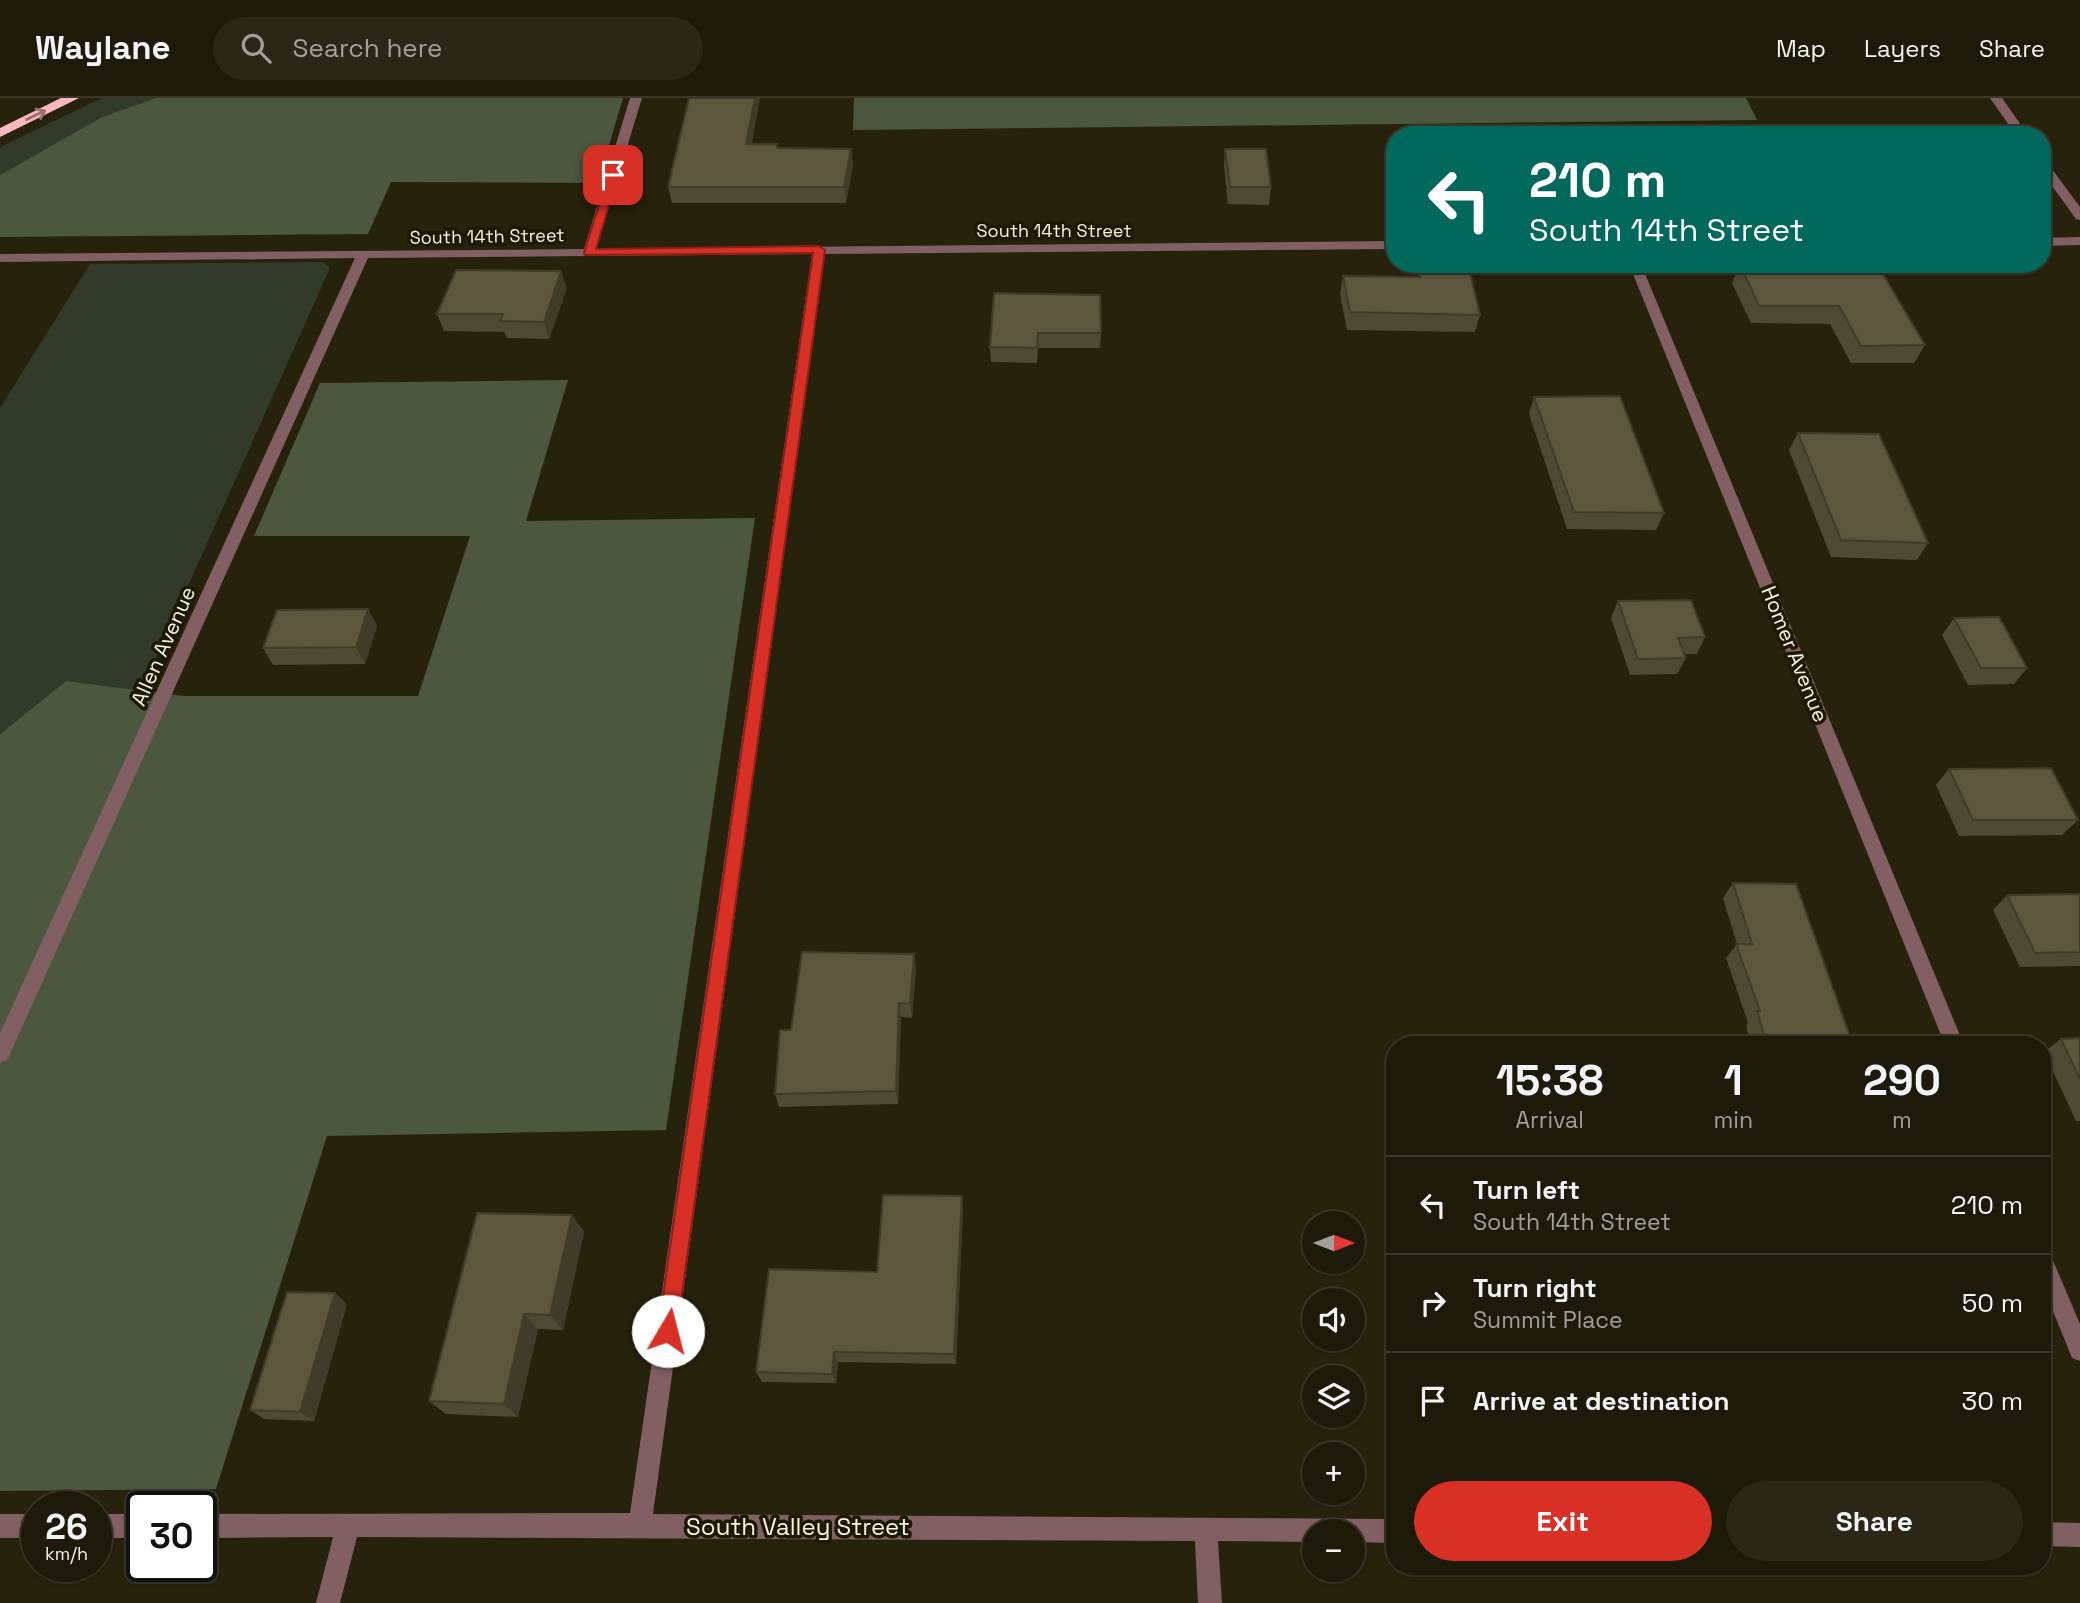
<!DOCTYPE html>
<html lang="en">
<head>
<meta charset="utf-8">
<style>
	:root { --surface:#1d1a09; --page:#2a2717; --text:#f1f3f6; --muted:#a0a19c; --line:#3b382a; --accent:#d93025 }
	body { margin:0; font-family:"Space Grotesk",sans-serif; background:var(--page); color:var(--text); height:100vh; display:flex; flex-direction:column; font-size:26px; white-space:nowrap }
	* { box-sizing:border-box; margin:0 }
	p { font-size:23px; color:var(--muted) }
	.icon { flex:none; width:38px; height:38px; fill:none; stroke:currentColor; stroke-width:2; stroke-linecap:round; stroke-linejoin:round }
	.map { position:relative; flex:1; overflow:hidden }
	.details { position:absolute; left:1386px; top:938px; width:665px; height:539px; display:flex; flex-direction:column; background:var(--surface); border-radius:28px; box-shadow:0 2px 5px #0004,0 0 0 2px var(--line) }
	.details>* { flex:none }
	.guide { position:absolute; left:1386px; top:28px; width:665px; height:147px; border-radius:28px; box-shadow:0 2px 5px #0004,0 0 0 2px var(--line); background:#00695c; color:#fff; overflow:hidden }
	.needle { width:46px; rotate:90deg }
	.controls { position:absolute; left:1302px; top:1113px; display:grid; gap:14px }
	.controls a { display:grid; place-items:center; width:63px; height:63px; border-radius:50%; background:var(--surface); box-shadow:0 2px 5px #0004,0 0 0 2px var(--line); font-size:35px }
	.speed { position:absolute; left:21px; top:1393px; display:flex; gap:14px; font-size:35px; font-weight:700; text-align:center }
	.speed>* { display:grid; place-content:center; width:91px; height:91px; border-radius:50%; background:var(--surface); box-shadow:0 2px 5px #0004,0 0 0 2px var(--line); line-height:1 }
	.speed small { font-size:18px; font-weight:400 }
	.speed .limit { border:4px solid #111; border-radius:10px; background:#fff; color:#111 }
	.pin { position:absolute; display:grid; place-items:center; width:60px; height:60px; color:#fff; margin:-30px; border-radius:14px; box-shadow:0 4px 10px #0006 }
	.me { position:absolute; width:77px; margin:-38px; rotate:8deg; stroke-linejoin:round; filter:drop-shadow(0 0 5px #0008) }
	.turn { display:flex; align-items:center; gap:24px; height:147px; padding:0 28px; font-size:32px }
	.turn .icon { width:91px; height:91px; stroke-width:2.5 }
	.turn b { display:block; font-size:49px; line-height:60px }
	.eta { display:flex; justify-content:space-evenly; align-items:center; height:119px; text-align:center }
	.eta b { font-size:42px; font-weight:700; line-height:49px }
	.button { display:flex; gap:14px; margin-top:auto; padding:14px 28px }
	.button a { flex:1; height:80px; border-radius:42px; background:var(--accent); color:#fff; font-size:28px; font-weight:700; line-height:80px; text-align:center }
	.button a+a { background:var(--page); color:var(--text) }
	ul { padding:0; list-style:none }
	li { display:flex; align-items:center; gap:21px; height:98px; padding:0 28px; border-top:2px solid var(--line) }
	li div { flex:1 }
	li b { display:block; font-size:26px }
	li em { font-style:normal }
	header { display:flex; align-items:center; gap:42px; box-sizing:border-box; height:98px; padding:0 35px; background:var(--surface); border-bottom:2px solid var(--line) }
	header strong { font-size:33px }
	nav { display:flex; gap:38px; margin-inline-start:auto; font-size:24px }
	.search { width:490px; height:63px; background:var(--page); display:flex; align-items:center; gap:18px; box-sizing:border-box; padding:0 24px; border-radius:38px; color:var(--muted); font-size:26px }
	.map>svg:first-child { display:block }
	.green { fill:#323a2a }
	.forest { fill:#4b573f }
	.lines { fill:none; stroke-linecap:round; stroke-linejoin:round }
	.minor { fill:#815f63; fill-rule:evenodd }
	.highway { fill:#fdb8c2; fill-rule:evenodd }
	.wall { fill:#4e4a34 }
	.shaded-wall { fill:#403c2a }
	.building { fill:#5b563c; stroke:#403c2a; stroke-width:2 }
	.oneway { stroke:#98706c }
	.route { fill:#d93025; stroke:#8d1f18; stroke-width:2 }
	.labels { text-anchor:middle; dominant-baseline:central; stroke-width:7; stroke-linejoin:round; paint-order:stroke }
	.far-street-label { font-size:18px; fill:#f6f3e5; stroke:#1d1903 }
	.street-label { font-size:21px; fill:#f6f3e5; stroke:#1d1903 }
	.near-street-label { font-size:24px; fill:#f6f3e5; stroke:#1d1903 }
</style>
</head>
<body>
<header>
<strong>Waylane</strong>
<div class="search"><svg class="icon" aria-label="search" viewBox="0 0 24 24"><circle cx="10" cy="10" r="6"/><path d="M15 15l6 6"/></svg>Search here</div>
<nav><a>Map</a><a>Layers</a><a>Share</a></nav>
</header>
<div class="map">
<svg width="2080" height="1505" viewBox="0 0 2080 1505">
	<rect width="100%" height="100%" fill="#27220c"/>
	<g class="green">
		<polygon points="102,0 156,0 102,19 0,77 0,49"/>
		<polygon points="323,164 330,170 141,593 66,583 0,636 0,310 90,166"/>
	</g>
	<g class="forest">
		<polygon points="156,0 623,0 598,85 391,84 368,136 0,139 0,77 102,19"/>
		<polygon points="854,0 1746,0 1757,22 853,32"/>
		<polygon points="568,282 526,423 755,420 666,1032 327,1038 216,1391 0,1393 0,636 66,583 184,598 418,598 470,438 254,438 320,285"/>
	</g>
	<g class="lines">
		<g class="minor">
			<polygon points="630,0 642,0 596,151 1395,143 1395,151 825,156 653,1416 1395,1421 1395,1445 1353,1444 1353,1433 1314,1433 1314,1444 1218,1443 1222,1505 1198,1505 1195,1443 357,1439 340,1505 316,1505 333,1439 201,1440 201,1416 630,1415 812,156 368,160 10,956 7,962 0,965 0,935 355,160 0,164 0,156 584,151"/>
			<polygon points="1990,0 2002,0 2028,37 2016,37"/>
			<polygon points="2042,62 2046,63 2080,109 2080,122 2076,121 2042,74"/>
			<polygon points="2080,139 2080,147 2042,148 2042,140"/>
			<polygon points="1629,166 1641,166 1964,947 1945,947"/>
			<polygon points="2042,1150 2049,1153 2080,1226 2080,1263 2072,1260 2042,1186"/>
			<rect x="0" y="1416" width="37" height="24"/>
			<rect x="96" y="1416" width="46" height="24"/>
			<polygon points="2042,1424 2080,1425 2080,1449 2042,1448"/>
		</g>
		<polygon class="highway" points="61,0 79,0 0,39 0,30"/>
	</g>
	<g class="wall">
		<polygon points="752,46 777,46 778,51 851,51 853,67 846,105 672,105 668,89"/>
		<polygon points="1225,51 1271,89 1269,107 1228,106 1224,68"/>
		<polygon points="1816,166 1925,247 1914,265 1851,265 1830,226 1751,225 1732,185 1740,167"/>
		<polygon points="1419,174 1480,217 1475,234 1347,232 1340,196 1343,178 1418,179"/>
		<polygon points="567,190 549,241 507,240 504,234 444,233 437,216"/>
		<polygon points="994,195 1101,235 1100,250 1038,250 1037,265 991,264 990,249"/>
		<polygon points="1534,299 1664,415 1656,432 1567,431 1529,316"/>
		<polygon points="1798,335 1928,445 1917,462 1831,459 1789,352"/>
		<polygon points="1618,503 1705,539 1697,556 1685,556 1686,560 1677,576 1630,577 1611,520"/>
		<polygon points="368,511 377,528 365,566 273,567 263,550"/>
		<polygon points="1954,520 2027,570 2014,586 1968,587 1942,537"/>
		<polygon points="1949,671 2078,722 2062,737 1959,738 1936,687"/>
		<polygon points="1733,785 1853,947 1751,947 1746,927 1748,925 1726,860 1737,846 1723,800"/>
		<polygon points="2080,796 2080,868 2020,869 1993,812 2007,797"/>
		<polygon points="914,856 916,871 912,920 901,919 898,1006 779,1009 775,996"/>
		<polygon points="2080,940 2080,1023 2076,1023 2044,954 2061,941"/>
		<polygon points="963,1110 956,1266 838,1264 836,1285 762,1284 756,1274 877,1174"/>
		<polygon points="572,1117 584,1134 563,1232 538,1231 518,1319 446,1316 429,1303"/>
		<polygon points="347,1206 314,1323 264,1321 250,1312"/>
	</g>
	<g class="shaded-wall">
		<polygon points="755,0 760,0 749,62 746,46"/>
		<polygon points="851,51 853,67 846,105 844,89"/>
		<polygon points="561,173 567,190 549,241 544,224"/>
		<polygon points="368,511 377,528 365,566 356,549"/>
		<polygon points="914,856 916,871 912,920 910,906"/>
		<polygon points="899,905 901,919 898,1006 896,993"/>
		<polygon points="962,1098 963,1110 956,1266 954,1256"/>
		<polygon points="572,1117 584,1134 563,1232 550,1217"/>
		<polygon points="335,1195 347,1206 314,1323 300,1314"/>
		<polygon points="524,1216 538,1231 518,1319 504,1306"/>
		<polygon points="834,1254 838,1264 836,1285 832,1276"/>
	</g>
	<g class="building">
		<polygon points="689,0 755,0 746,46 777,46 777,50 851,51 844,89 668,89"/>
		<polygon points="1225,51 1266,51 1271,89 1230,89"/>
		<polygon points="1816,166 1877,166 1925,247 1861,248 1839,208 1759,208 1740,167"/>
		<polygon points="456,172 561,173 544,224 500,223 503,216 437,216"/>
		<polygon points="1419,174 1470,175 1480,217 1350,214 1343,178 1420,179"/>
		<polygon points="994,195 1100,197 1101,235 1038,235 1037,250 990,249"/>
		<polygon points="1620,298 1664,415 1574,414 1534,299"/>
		<polygon points="1798,335 1879,336 1928,445 1841,442"/>
		<polygon points="1691,502 1705,539 1678,540 1686,560 1638,561 1618,503"/>
		<polygon points="368,511 356,549 263,550 277,512"/>
		<polygon points="1999,519 2027,570 1981,570 1954,520"/>
		<polygon points="2051,670 2078,722 1973,722 1949,671"/>
		<polygon points="1733,785 1796,786 1853,947 1767,947 1757,913 1760,913 1736,846 1752,846"/>
		<polygon points="2080,796 2080,854 2035,855 2007,797"/>
		<polygon points="802,854 914,856 910,906 899,905 896,993 775,996 780,932 791,932"/>
		<polygon points="2080,940 2080,981 2061,941"/>
		<polygon points="883,1097 962,1098 954,1256 834,1254 832,1276 756,1274 769,1171 877,1174"/>
		<polygon points="477,1115 572,1117 550,1217 524,1216 504,1306 429,1303"/>
		<polygon points="287,1194 335,1195 300,1314 250,1312"/>
	</g>
	<defs><path id="oneway-shaft" d="M-6 0H5M1.5-3L5.5 0L1.5 3" fill="none" stroke-width="1.6" stroke-linecap="round" stroke-linejoin="round" transform="scale(1.75)"/></defs>
	<use class="oneway" href="#oneway-shaft" transform="translate(36 17) rotate(-26)"/>
	<polygon class="route" points="609,75 618,77 596,151 819,148 825,152 677,1233 675,1240 668,1243 661,1240 658,1233 813,155 585,157 584,155"/>
	<g class="labels">
		<g class="far-street-label">
			<text x="1054" y="132">South 14th Street</text>
			<text transform="translate(487 138) rotate(-1)">South 14th Street</text>
		</g>
		<g class="street-label">
			<text transform="translate(163 548) rotate(-66)">Allen Avenue</text>
			<text transform="translate(1795 556) rotate(68)">Homer Avenue</text>
		</g>
		<g class="near-street-label">
			<text x="798" y="1428">South Valley Street</text>
		</g>
	</g>
</svg>
<div class="controls">
<a><svg class="needle" viewBox="-14 -14 28 28"><path d="M0-13l5 13h-10z" fill="#e53935"/><path d="M0 13l5-13h-10z" fill="#a0a19c"/></svg></a>
<a><svg class="icon" aria-label="sound" viewBox="0 0 24 24"><path d="M4 9h4l5-4v14l-5-4H4zM17 9q2 3 0 6"/></svg></a>
<a><svg class="icon" aria-label="layers" viewBox="0 0 24 24"><path d="M12 4l9 5-9 5-9-5zM3 14l9 5 9-5"/></svg></a>
<a>+</a>
<a>−</a>
</div>
<div class="speed"><div>26<small>km/h</small></div><div class="limit">30</div></div>
<div class="pin" style="left:613px;top:77px;background:#d93025"><svg class="icon" aria-label="arrive" viewBox="0 0 24 24"><path d="M6 21V4h12l-3 4 3 4H6"/></svg></div>
<svg class="me" style="left:668px;top:1233px" viewBox="-20 -20 40 40"><circle r="19" fill="#fff"/><path d="M0-13L10 11 0 6-10 11z" fill="#d93025"/></svg>
<div class="guide">
<div class="turn"><svg class="icon" aria-label="left" viewBox="0 0 24 24"><path d="M17 20v-9H6M10 6l-5 5 5 5"/></svg><div><b>210 m</b>South 14th Street</div></div>
</div>
<section class="details">
<div class="eta">
<div><b>15:38</b><p>Arrival</p></div>
<div><b>1</b><p>min</p></div>
<div><b>290</b><p>m</p></div>
</div>
<ul>
<li><svg class="icon" aria-label="left" viewBox="0 0 24 24"><path d="M17 20v-9H6M10 6l-5 5 5 5"/></svg><div><b>Turn left</b><p>South 14th Street</p></div><em>210 m</em></li>
<li><svg class="icon" aria-label="right" viewBox="0 0 24 24"><path d="M7 20v-9h11M14 6l5 5-5 5"/></svg><div><b>Turn right</b><p>Summit Place</p></div><em>50 m</em></li>
<li><svg class="icon" aria-label="arrive" viewBox="0 0 24 24"><path d="M6 21V4h12l-3 4 3 4H6"/></svg><div><b>Arrive at destination</b></div><em>30 m</em></li>
</ul>
<div class="button"><a>Exit</a><a>Share</a></div>
</section>
</div>
</body>
</html>
